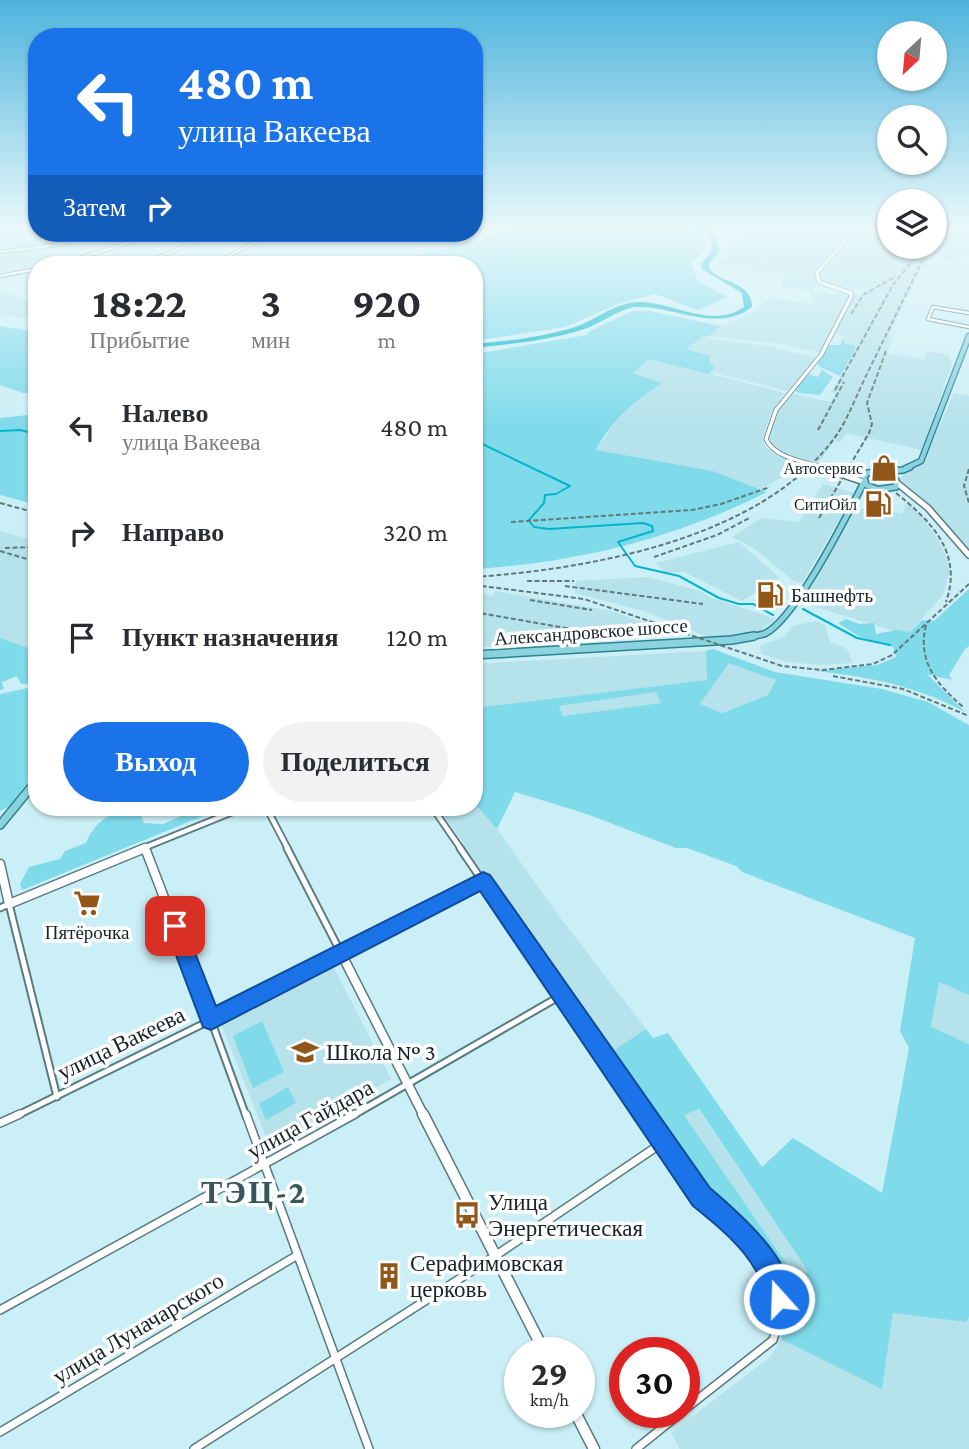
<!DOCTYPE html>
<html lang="ru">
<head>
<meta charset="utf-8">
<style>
	:root { --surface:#fff; --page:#f2f2f3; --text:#2b2b33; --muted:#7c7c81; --accent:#1a73e8 }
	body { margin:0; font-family:"Crimson Pro",serif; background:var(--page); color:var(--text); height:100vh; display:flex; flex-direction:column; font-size:26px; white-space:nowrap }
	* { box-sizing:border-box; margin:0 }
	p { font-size:23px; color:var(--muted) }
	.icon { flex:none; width:38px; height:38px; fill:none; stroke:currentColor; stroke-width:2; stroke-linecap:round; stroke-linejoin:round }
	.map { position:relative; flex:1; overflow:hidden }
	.details { position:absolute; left:28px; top:256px; width:455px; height:560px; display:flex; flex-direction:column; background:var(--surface); border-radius:28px; box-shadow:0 2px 5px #0004 }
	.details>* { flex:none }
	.top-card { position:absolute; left:28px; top:28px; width:455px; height:214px; border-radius:28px; box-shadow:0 2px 5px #0004; background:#1a73e8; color:#fff; overflow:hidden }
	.needle { width:46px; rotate:206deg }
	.controls { position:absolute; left:877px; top:21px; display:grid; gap:14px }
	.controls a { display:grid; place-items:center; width:70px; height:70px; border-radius:50%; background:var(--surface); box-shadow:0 2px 5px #0004; font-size:35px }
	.speed { position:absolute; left:504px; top:1337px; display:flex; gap:14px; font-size:35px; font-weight:700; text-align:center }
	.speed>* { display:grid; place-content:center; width:91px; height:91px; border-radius:50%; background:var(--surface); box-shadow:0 2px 5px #0004; line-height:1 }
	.speed small { font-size:18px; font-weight:400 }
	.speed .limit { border:10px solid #d22; background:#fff; color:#111 }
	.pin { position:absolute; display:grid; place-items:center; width:60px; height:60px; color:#fff; margin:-30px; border-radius:14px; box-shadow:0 4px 10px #0006 }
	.me { position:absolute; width:77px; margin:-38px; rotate:340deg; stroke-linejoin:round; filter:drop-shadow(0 0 5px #0008) }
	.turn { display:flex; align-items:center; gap:24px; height:147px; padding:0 35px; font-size:32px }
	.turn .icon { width:91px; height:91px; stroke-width:2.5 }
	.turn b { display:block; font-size:49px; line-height:60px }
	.then { display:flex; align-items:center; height:66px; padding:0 35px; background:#0003; gap:14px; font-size:26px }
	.eta { display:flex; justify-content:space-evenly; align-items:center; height:119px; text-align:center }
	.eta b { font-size:42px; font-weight:700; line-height:49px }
	.action { display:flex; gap:14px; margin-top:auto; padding:14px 35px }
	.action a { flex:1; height:80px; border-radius:42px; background:var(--accent); color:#fff; font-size:28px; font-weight:700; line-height:80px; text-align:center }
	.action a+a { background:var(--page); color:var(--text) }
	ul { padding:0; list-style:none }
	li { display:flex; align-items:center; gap:21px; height:105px; padding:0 35px }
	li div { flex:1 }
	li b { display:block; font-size:26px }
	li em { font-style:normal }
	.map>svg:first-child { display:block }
	.built { fill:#b5e2eb }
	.green { fill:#7fdaea; fill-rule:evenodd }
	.water { fill:#04b4cb }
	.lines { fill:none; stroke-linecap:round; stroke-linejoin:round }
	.stream { stroke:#04b4cb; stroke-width:2 }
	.street-far3-casing { stroke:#597a80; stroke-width:4.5 }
	.street-far2-casing { stroke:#597a80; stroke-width:8 }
	.street-far1-casing { stroke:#597a80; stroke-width:9 }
	.street-casing { stroke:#597a80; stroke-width:10 }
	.secondary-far4-casing { stroke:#597a80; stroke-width:5 }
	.secondary-far3-casing { stroke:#597a80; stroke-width:8 }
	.secondary-far2-casing { stroke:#597a80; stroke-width:10 }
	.secondary-far1-casing { stroke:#597a80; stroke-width:11 }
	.secondary-casing { stroke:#597a80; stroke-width:13 }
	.primary-far2-casing { stroke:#2f8290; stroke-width:7 }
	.primary-far1-casing { stroke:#2f8290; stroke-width:8 }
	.primary-casing { stroke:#2f8290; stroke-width:10 }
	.street-far3 { stroke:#fff; stroke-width:2.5 }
	.street-far2 { stroke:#fff; stroke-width:4.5 }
	.street-far1 { stroke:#fff; stroke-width:5 }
	.street { stroke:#fff; stroke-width:7 }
	.secondary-far4 { stroke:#fff; stroke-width:3.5 }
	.secondary-far3 { stroke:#fff; stroke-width:5 }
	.secondary-far2 { stroke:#fff; stroke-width:6 }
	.secondary-far1 { stroke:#fff; stroke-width:8 }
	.secondary { stroke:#fff; stroke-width:10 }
	.primary-far2 { stroke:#8ad3df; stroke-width:4.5 }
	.primary-far1 { stroke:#8ad3df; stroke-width:5 }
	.primary { stroke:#8ad3df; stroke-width:7 }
	.rail { stroke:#61797d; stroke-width:2; stroke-dasharray:5 2.5; stroke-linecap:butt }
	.route { fill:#1a73e8; stroke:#114b97; stroke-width:2 }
	.labels { text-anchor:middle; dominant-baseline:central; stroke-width:7; stroke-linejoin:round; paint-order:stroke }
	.far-poi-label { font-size:16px; fill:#162427; stroke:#fff; text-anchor:end }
	.poi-label { font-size:19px; fill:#162427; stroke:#fff; text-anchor:start }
	.street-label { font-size:19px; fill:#162427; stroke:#fff }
	.near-street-label { font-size:23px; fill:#162427; stroke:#fff }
	.near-poi-label { font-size:23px; fill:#162427; stroke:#fff; text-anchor:start }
	.near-district-label { font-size:32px; font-weight:bold; letter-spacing:2px; fill:#36565b; stroke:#fff }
</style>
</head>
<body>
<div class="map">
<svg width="969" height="1449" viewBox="0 0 969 1449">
	<rect width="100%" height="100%" fill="#cbeff6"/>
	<g class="built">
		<polygon points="725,226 854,226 820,264 815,273 816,288 812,290 781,288 783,275 765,273 741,265 738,267 719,264 745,235 720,229"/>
		<polygon points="858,226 889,226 889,247 934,247 935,226 955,226 951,237 969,240 969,255 956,253 956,261 944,261 942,252 931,251 926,267 922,267 889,335 893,336 887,353 923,359 927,351 948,355 952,364 922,450 846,433 840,442 835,441 817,464 779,451 771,445 768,437 778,410 790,393 831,402 835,393 831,392 855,351 842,339 844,336 834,334 854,293 861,294 867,290 828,285 819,281 818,275 821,268"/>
		<polygon points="37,227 34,230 46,239 33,242 35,245 0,249 0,230 15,229 16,232"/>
		<polygon points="45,247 42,251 50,259 40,261 41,264 37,264 37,267 0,272 0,254"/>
		<polygon points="808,291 849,296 821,353 777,343 709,336 721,326 749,315 771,298 817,305"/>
		<polygon points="10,293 37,307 37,319 0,315 0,294"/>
		<polygon points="702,337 773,347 816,358 787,391 711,372 715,368 686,349"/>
		<polygon points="649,358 785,393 770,416 763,438 765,447 775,454 798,463 788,474 761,489 713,471 596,450 615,422 640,396 662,383 632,373"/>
		<polygon points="954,393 969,396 969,553 930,506 902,487 899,481 904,472 923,463"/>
		<polygon points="823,484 855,493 802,583 792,580 755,549 732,537 761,518 799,522"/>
		<polygon points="907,503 922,517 938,540 951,567 943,595 907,635 800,602 831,554 853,509 885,510 902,514"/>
		<polygon points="0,531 37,541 37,660 0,645"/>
		<polygon points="739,542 780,578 742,601 684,572 666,573 656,563"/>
		<polygon points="648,577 700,591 709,597 776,619 757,633 710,638 647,612 575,593 576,581"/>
		<polygon points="495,591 612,611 672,633 474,648 474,593 493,596"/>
		<polygon points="816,621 825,625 830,642 847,649 853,663 821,665 787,662 761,654 760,646 785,636 793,626"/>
		<polygon points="706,651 708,680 474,708 474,664"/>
		<polygon points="729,662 776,680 768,695 721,713 700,704"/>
		<polygon points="656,692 661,703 563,716 559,705"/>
		<polygon points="474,803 497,829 559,916 646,1029 608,1054 438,807 474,807"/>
		<polygon points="334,968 391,1079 270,1147 221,1024"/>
		<polygon points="939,982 969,995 969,1044 931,1027"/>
		<polygon points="698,1109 809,1271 797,1281 684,1115"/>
		<polygon points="893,1313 965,1322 969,1317 969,1449 680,1449 671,1433 771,1356 781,1339 882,1388"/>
	</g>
	<g class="green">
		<polygon points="522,226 685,226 698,233 706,249 691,263 698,281 727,297 698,310 655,294 618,304 565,327 474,341 474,264 391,264"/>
		<path d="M632 311H649L721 326 709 336 702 337 687 349 710 356V363L715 368 709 374 649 359 633 373 662 383C636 399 610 422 596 450L713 471 767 492C676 538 576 563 474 569V354L587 335 588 332Z"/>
		<polygon points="0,326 37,332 37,393 23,393 0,385"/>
		<polygon points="842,339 846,344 855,346 855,351 840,376 820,367 817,363 829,345 840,345"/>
		<polygon points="822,370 833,377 820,395 799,393 793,389 807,374 818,377"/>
		<polygon points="37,414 37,505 0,495 0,418"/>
		<path d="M969 589V646L965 649 949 675 952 680 927 674 965 712C917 686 870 677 816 671L877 665 896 657 893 647 860 637 838 623 846 619 859 624 874 623 876 634 896 630 910 632 922 620 934 621Z"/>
		<polygon points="0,638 31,649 28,657 37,661 37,683 21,684 17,676 2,682 4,689 0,690"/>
		<path d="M713 649 775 672 882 689 928 702 969 725V995L939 982 931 1027 969 1044V1317L966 1322 893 1313 882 1389 781 1339 785 1311 772 1261 742 1222 713 1201 698 1184 608 1054 646 1029 653 1038 668 1033 762 1167 793 1138 882 1193 909 1048 900 1031 915 938 742 872 736 866 687 848H676L584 813 515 792 497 829 474 803V708L707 680 706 651ZM729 663 776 680 768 695 722 713 700 704ZM656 692 661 703 563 716 559 706ZM699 1109 808 1271 798 1281 684 1115Z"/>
		<polygon points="37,686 37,770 10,806 0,811 0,694"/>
		<path d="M202 807H225L22 890 20 884 29 867 60 859 65 851 86 843C94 822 115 807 139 811L144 823 163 824Z"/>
		<polygon points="262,1021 284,1072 253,1088 233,1036"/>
		<polygon points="288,1087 296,1103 266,1120 259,1104"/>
	</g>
	<path class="water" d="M693 226C708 226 719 236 719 252 716 256 709 261 709 266 710 282 753 279 752 307 717 334 673 305 636 307 617 309 600 325 581 330 546 341 510 344 474 348V344C508 341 543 337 575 327 593 321 610 307 629 303 667 296 708 332 744 307L742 293 702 269 701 264C719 245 713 238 693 226Z"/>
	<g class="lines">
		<g class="stream">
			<polyline points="0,431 20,430 37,434"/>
			<polyline points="474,440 570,486 556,494 545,495 544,503 529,520"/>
			<polyline points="530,522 534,527 549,529 643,523 652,526 653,531 618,542 635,566 679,576 719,598 739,604 753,604 773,615"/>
			<polyline points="803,609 857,638 890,645"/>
		</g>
		<defs>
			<g id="street-far3">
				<polyline points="0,252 56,245 99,233"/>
				<polyline points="60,264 161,233"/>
				<polyline points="142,264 217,233"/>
				<polyline points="213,264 273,233"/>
				<polyline points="0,276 37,269"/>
				<polyline points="969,313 933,307 928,319 969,327"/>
			</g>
			<g id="street-far2">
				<polyline points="266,807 288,849"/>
				<polyline points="432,807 461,849"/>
				<polyline points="146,847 245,807"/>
			</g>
			<g id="street-far1">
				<polyline points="287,848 342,955 483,880"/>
				<polyline points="460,848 643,1116"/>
				<polyline points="0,908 9,904 57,1097"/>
				<polyline points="16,1116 211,1020 246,1116"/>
				<polyline points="352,1116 562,995"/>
			</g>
			<g id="street">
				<polyline points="246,1114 369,1449"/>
				<path d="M642 1114C661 1141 679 1172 702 1197 709 1205 719 1211 727 1218 762 1250 790 1292 773 1340L684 1410"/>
				<polyline points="0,1123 20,1114"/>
				<polyline points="0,1310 355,1114"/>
				<polyline points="0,1432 296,1256"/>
				<polyline points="194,1449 495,1256 662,1143"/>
				<polyline points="636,1449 682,1412"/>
			</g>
			<path id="secondary-far4" d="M824 468C806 462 774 458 766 439L776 410 821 355 851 297V293L819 282 817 273 857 226"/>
			<g id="secondary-far3">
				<polyline points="819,467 864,482"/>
				<polyline points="897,483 928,508 969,555"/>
			</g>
			<polyline id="secondary-far2" points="142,849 146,849"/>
			<polyline id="secondary-far1" points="0,864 9,904 145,848 211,1020 342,955 424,1116"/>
			<g id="secondary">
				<polyline points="423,1114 545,1353"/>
				<polyline points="575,1412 594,1449"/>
			</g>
			<polyline id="primary-far2" points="906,468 921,461 969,336"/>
			<g id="primary-far1">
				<polyline points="874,490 896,487 896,480 887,474"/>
				<polyline points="879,490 866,485 864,477 867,473 903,470 910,467"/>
				<path d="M745 637C752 636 761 636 766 633 796 617 848 514 864 482"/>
			</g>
			<g id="primary">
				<polyline points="474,655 732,640 754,636"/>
				<polyline points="0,825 37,780"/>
			</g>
		</defs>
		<use href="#street-far3" class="street-far3-casing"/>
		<use href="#street-far2" class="street-far2-casing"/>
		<use href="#street-far1" class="street-far1-casing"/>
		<use href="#street" class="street-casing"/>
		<use href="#secondary-far4" class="secondary-far4-casing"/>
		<use href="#secondary-far3" class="secondary-far3-casing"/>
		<use href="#secondary-far2" class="secondary-far2-casing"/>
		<use href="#secondary-far1" class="secondary-far1-casing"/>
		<use href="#secondary" class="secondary-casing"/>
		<use href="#primary-far2" class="primary-far2-casing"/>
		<use href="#primary-far1" class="primary-far1-casing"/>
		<use href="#primary" class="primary-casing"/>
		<use href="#street-far3" class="street-far3"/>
		<use href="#street-far2" class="street-far2"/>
		<use href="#street-far1" class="street-far1"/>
		<use href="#street" class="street"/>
		<use href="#secondary-far4" class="secondary-far4"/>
		<use href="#secondary-far3" class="secondary-far3"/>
		<use href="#secondary-far2" class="secondary-far2"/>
		<use href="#secondary-far1" class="secondary-far1"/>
		<use href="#secondary" class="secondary"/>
		<use href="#primary-far2" class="primary-far2"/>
		<use href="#primary-far1" class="primary-far1"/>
		<use href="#primary" class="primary"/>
		<g class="rail">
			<polyline points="934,234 935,226"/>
			<polyline points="851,314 863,295 896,276"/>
			<polyline points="835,390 893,285 913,260"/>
			<polyline points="818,430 844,382"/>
			<polyline points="969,469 964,486 969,503"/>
			<path d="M896 493C932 522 963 553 946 602"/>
			<polyline points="0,503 37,513"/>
			<polyline points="819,518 869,433 872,424 867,403 886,351"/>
			<polyline points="511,522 692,510 721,504 770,487"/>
			<polyline points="5,548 37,547"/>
			<polyline points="0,551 37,562"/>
			<polyline points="654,557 717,535 751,517"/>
			<path d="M474 577C592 569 766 538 838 433 849 416 857 394 866 376 887 333 908 290 929 247"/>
			<polyline points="527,581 574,581"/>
			<polyline points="474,585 584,599 782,666 823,670 873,664 892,655 969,584"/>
			<polyline points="565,586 703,604"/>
			<polyline points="530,600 592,610"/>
			<polyline points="474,612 577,630"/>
			<path d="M926 625C917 662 937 684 963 707"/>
			<polyline points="833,676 903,689 969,716"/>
		</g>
	</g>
	<linearGradient id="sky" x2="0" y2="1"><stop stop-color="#4db4dc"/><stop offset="0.53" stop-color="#e8f8fb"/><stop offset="1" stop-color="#e8f8fb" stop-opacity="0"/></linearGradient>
	<rect width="969" height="429" fill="url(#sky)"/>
	<path class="route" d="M483 872 490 875 710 1188C737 1211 805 1269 788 1308L779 1312 770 1308C766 1298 764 1286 759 1276 744 1247 718 1226 693 1206L480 891 211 1030 203 1027 165 926 168 920 175 917 182 920 216 1006Z"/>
	<defs>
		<symbol id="shop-bare" viewBox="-9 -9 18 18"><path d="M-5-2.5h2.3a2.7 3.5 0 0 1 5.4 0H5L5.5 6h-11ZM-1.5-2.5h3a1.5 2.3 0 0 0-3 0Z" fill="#935619" stroke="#fff" stroke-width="2.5" paint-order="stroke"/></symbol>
		<symbol id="fuel-bare" viewBox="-9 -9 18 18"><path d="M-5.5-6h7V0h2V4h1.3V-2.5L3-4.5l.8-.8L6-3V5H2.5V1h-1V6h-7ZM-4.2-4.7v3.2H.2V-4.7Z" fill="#935619" stroke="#fff" stroke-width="2.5" paint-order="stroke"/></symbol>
		<symbol id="supermarket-bare" viewBox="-9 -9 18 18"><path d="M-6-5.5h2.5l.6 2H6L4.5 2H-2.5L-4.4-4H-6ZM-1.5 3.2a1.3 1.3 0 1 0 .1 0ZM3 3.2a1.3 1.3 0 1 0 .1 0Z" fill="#935619" stroke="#fff" stroke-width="2.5" paint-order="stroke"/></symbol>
		<symbol id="school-bare" viewBox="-9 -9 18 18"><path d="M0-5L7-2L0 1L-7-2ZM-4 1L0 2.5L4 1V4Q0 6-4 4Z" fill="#935619" stroke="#fff" stroke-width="2.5" paint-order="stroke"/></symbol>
		<symbol id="bus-bare" viewBox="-9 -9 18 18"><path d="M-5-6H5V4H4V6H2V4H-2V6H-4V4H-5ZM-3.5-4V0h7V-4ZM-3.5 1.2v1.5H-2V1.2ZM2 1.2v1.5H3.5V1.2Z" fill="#935619" stroke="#fff" stroke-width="2.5" paint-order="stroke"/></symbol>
		<symbol id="building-bare" viewBox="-9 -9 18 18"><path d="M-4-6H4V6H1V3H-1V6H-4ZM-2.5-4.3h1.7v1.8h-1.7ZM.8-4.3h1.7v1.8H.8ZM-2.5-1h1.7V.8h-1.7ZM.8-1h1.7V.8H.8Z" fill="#935619" stroke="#fff" stroke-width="2.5" paint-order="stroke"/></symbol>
	</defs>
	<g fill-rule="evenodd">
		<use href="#shop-bare" x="865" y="449" width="38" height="38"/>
		<use href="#fuel-bare" x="859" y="485" width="38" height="38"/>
		<use href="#fuel-bare" x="751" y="576" width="38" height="38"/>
		<use href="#supermarket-bare" x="68" y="884" width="38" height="38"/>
		<use href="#school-bare" x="286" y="1033" width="38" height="38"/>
		<use href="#bus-bare" x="448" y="1196" width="38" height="38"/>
		<use href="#building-bare" x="370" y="1257" width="38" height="38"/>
	</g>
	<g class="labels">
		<g class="far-poi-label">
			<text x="863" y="468">Автосервис</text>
			<text x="857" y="504">СитиОйл</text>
		</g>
		<g class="poi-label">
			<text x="791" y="595">Башнефть</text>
			<text x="87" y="932" text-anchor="middle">Пятёрочка</text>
		</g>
		<g class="street-label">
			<text transform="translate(591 632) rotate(-4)">Александровское шоссе</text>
		</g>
		<g class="near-street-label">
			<text transform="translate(121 1043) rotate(-26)">улица Вакеева</text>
			<text transform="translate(310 1119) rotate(-29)">улица Гайдара</text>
			<text transform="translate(138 1328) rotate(-31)">улица Луначарского</text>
		</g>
		<g class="near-poi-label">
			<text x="326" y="1052">Школа № 3</text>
			<text x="488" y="1202">Улица<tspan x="488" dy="26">Энергетическая</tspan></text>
			<text x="410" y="1263">Серафимовская<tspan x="410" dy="26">церковь</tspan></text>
		</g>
		<g class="near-district-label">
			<text x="254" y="1192">ТЭЦ-2</text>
		</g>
	</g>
</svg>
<div class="controls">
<a><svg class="needle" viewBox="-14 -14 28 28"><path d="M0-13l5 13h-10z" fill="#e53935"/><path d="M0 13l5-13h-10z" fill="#7c7c81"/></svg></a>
<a><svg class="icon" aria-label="search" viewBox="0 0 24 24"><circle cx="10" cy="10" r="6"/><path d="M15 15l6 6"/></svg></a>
<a><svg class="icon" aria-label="layers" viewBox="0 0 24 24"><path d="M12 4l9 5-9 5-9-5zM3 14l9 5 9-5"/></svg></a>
</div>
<div class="speed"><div>29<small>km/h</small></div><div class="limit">30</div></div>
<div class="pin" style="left:175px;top:926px;background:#d93025"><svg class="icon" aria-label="arrive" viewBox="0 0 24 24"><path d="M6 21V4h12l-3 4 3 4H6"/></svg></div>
<svg class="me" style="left:779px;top:1299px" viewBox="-20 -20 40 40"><circle r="17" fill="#1a73e8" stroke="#fff" stroke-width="3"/><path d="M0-11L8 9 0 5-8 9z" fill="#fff"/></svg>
<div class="top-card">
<div class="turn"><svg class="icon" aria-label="left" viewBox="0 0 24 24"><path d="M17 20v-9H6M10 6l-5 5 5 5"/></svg><div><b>480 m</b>улица Вакеева</div></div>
<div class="then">Затем<svg class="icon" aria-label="right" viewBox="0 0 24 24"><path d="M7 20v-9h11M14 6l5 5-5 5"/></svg></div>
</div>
<section class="details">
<div class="eta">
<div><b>18:22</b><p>Прибытие</p></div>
<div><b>3</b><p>мин</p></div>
<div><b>920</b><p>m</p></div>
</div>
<ul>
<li><svg class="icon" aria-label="left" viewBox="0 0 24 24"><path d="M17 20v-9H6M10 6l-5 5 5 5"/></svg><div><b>Налево</b><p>улица Вакеева</p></div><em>480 m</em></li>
<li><svg class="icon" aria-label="right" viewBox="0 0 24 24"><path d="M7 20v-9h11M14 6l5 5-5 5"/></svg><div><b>Направо</b></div><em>320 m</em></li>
<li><svg class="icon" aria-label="arrive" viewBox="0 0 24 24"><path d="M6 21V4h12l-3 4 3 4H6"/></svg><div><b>Пункт назначения</b></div><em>120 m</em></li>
</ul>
<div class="action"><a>Выход</a><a>Поделиться</a></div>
</section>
</div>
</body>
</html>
